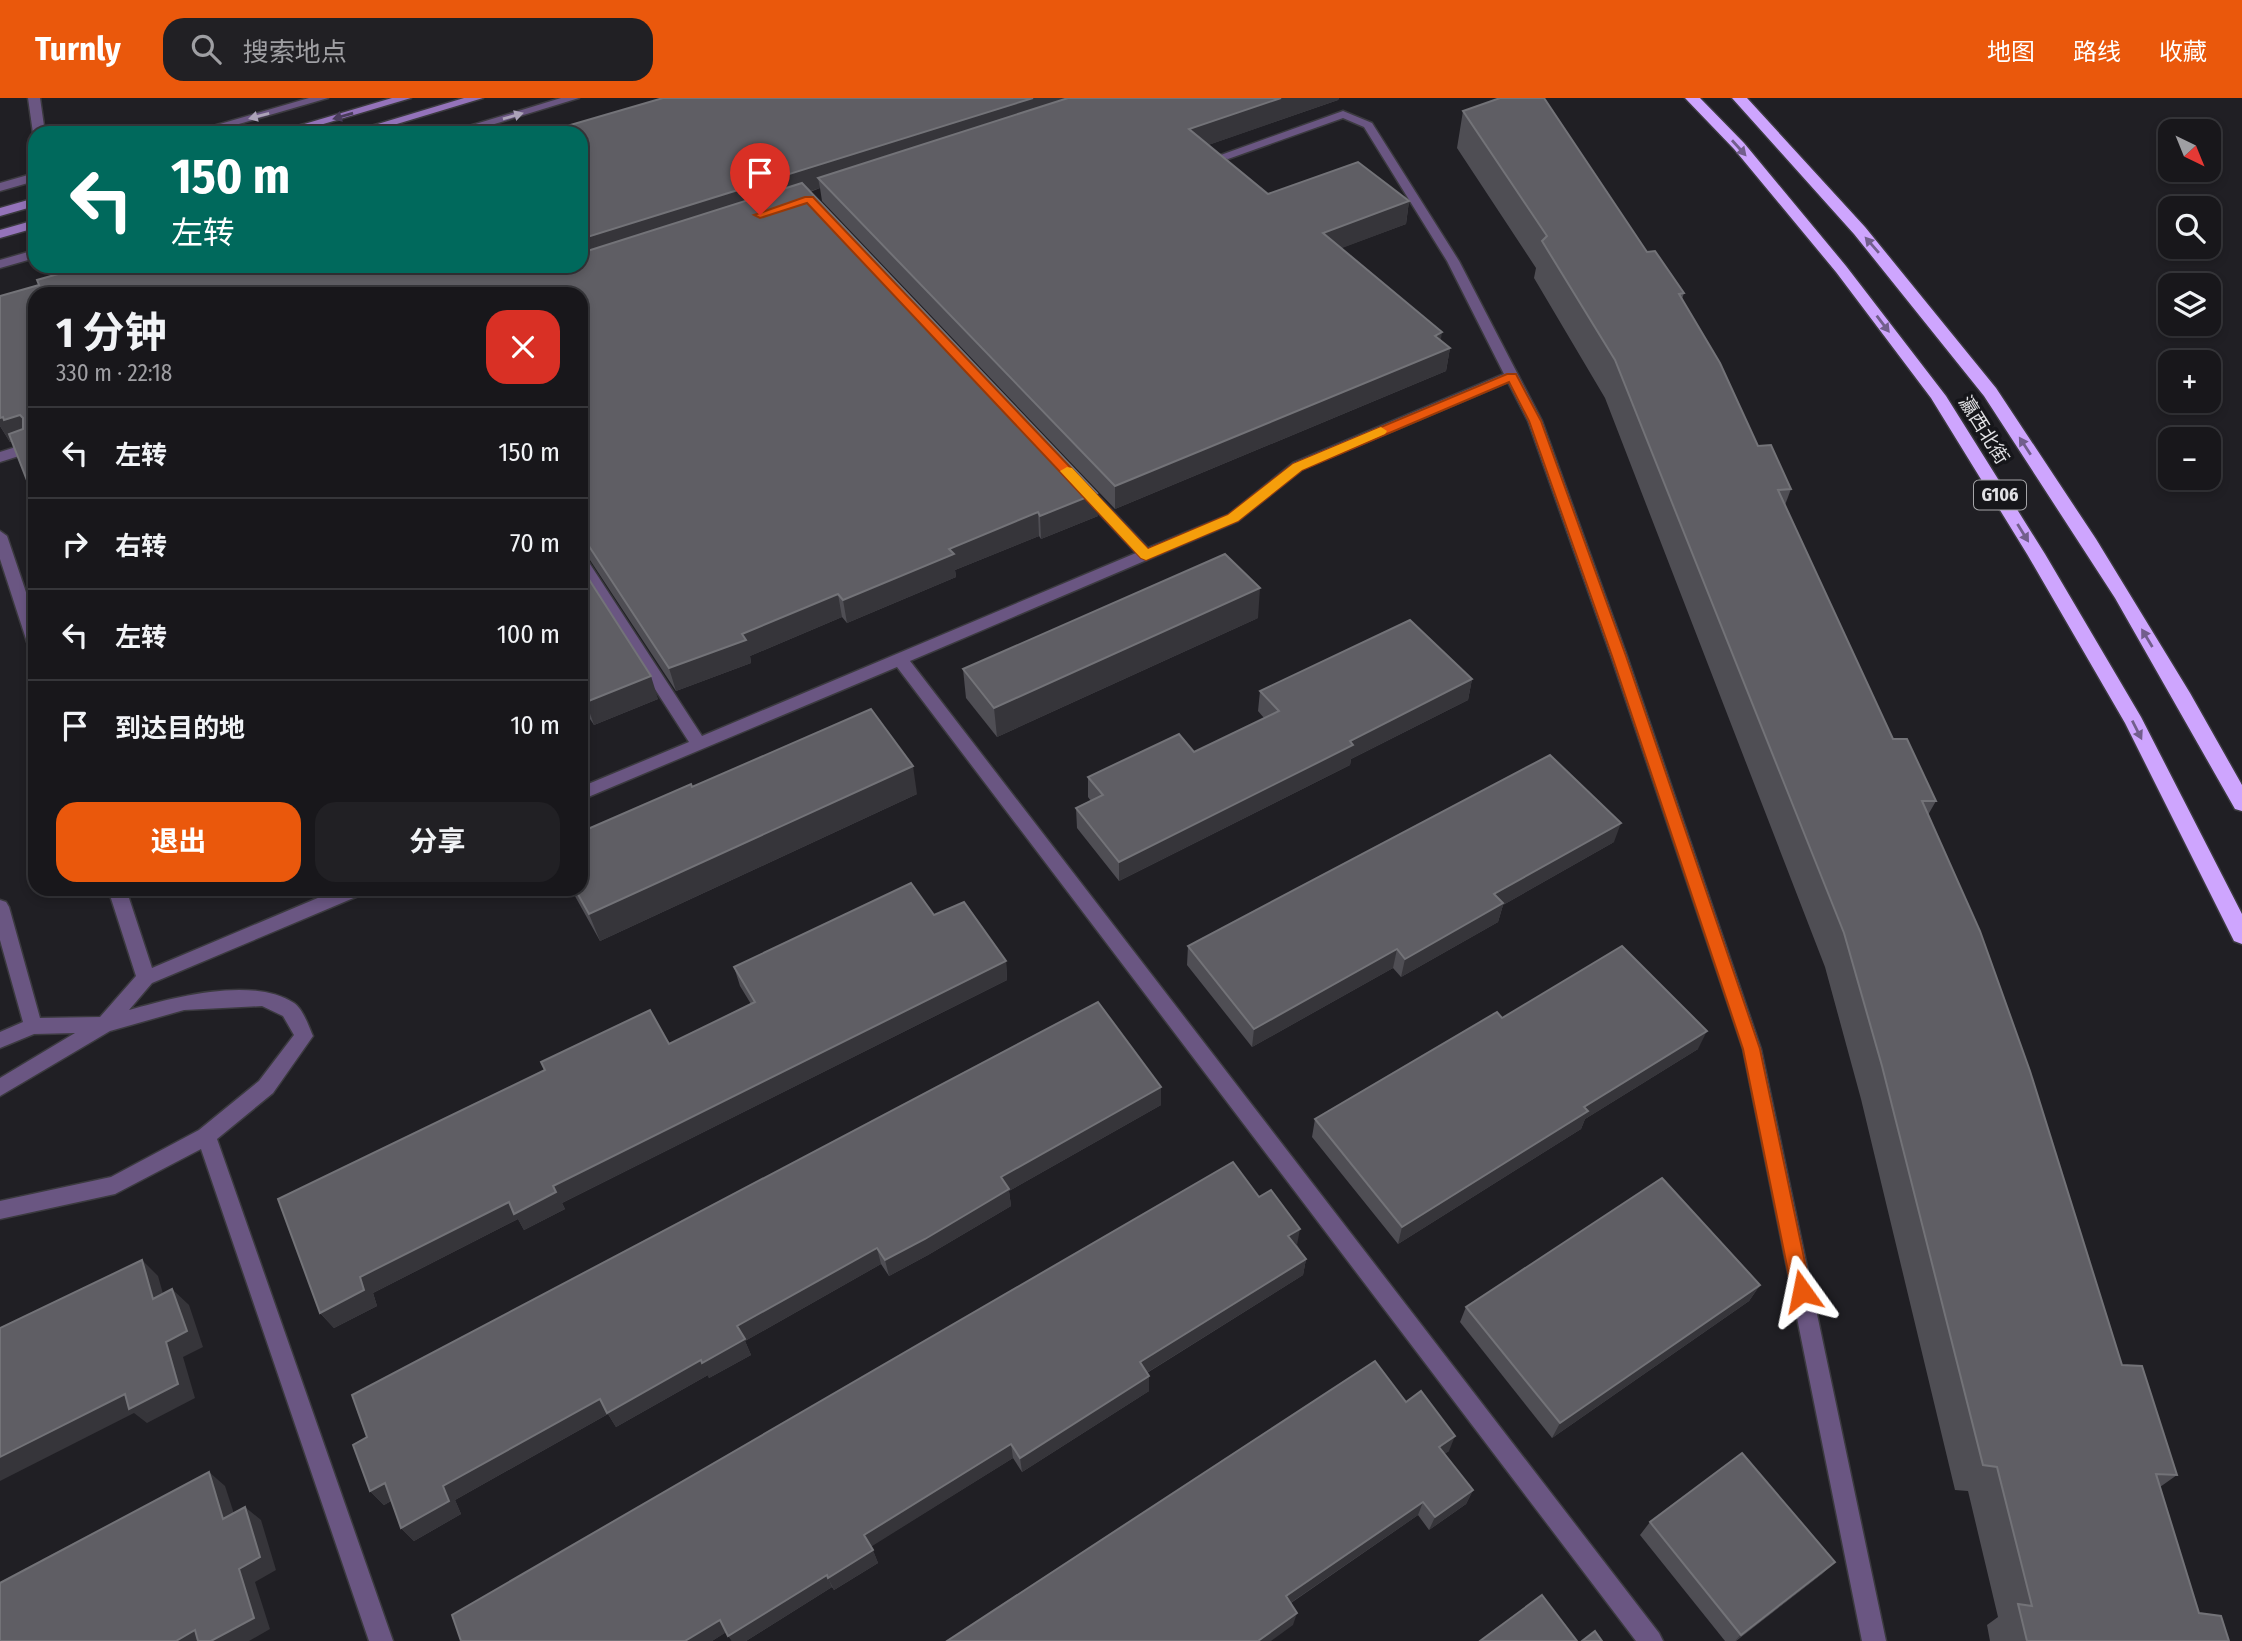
<!DOCTYPE html>
<html lang="zh">
<head>
<meta charset="utf-8">
<style>
	:root { --surface:#18171b; --page:#212024; --text:#f1f3f6; --muted:#9f9fa3; --line:#36363a; --accent:#ea580c }
	body { margin:0; font-family:"Fira Sans Condensed","Noto Sans SC",sans-serif; background:var(--page); color:var(--text); height:100vh; display:flex; flex-direction:column; font-size:26px; white-space:nowrap }
	* { box-sizing:border-box; margin:0 }
	p { font-size:23px; color:var(--muted) }
	.icon { flex:none; width:38px; height:38px; fill:none; stroke:currentColor; stroke-width:2; stroke-linecap:round; stroke-linejoin:round }
	.map { position:relative; flex:1; overflow:hidden }
	.details { position:absolute; left:28px; top:189px; width:560px; height:609px; display:flex; flex-direction:column; background:var(--surface); border-radius:21px; box-shadow:0 4px 10px #0003,0 0 0 2px var(--line) }
	.details>* { flex:none }
	.top-card { position:absolute; left:28px; top:28px; width:560px; height:147px; border-radius:21px; box-shadow:0 4px 10px #0003,0 0 0 2px var(--line); background:#00695c; color:#fff; overflow:hidden }
	.needle { width:46px; rotate:137deg }
	.fabs { position:absolute; left:2158px; top:21px; display:grid; gap:14px }
	.fabs a { display:grid; place-items:center; width:63px; height:63px; border-radius:14px; background:var(--surface); box-shadow:0 4px 10px #0003,0 0 0 2px var(--line); font-size:35px }
	.pin { position:absolute; display:grid; place-items:center; width:60px; height:60px; color:#fff; margin:-72px -30px; border-radius:50% 50% 50% 0; rotate:-45deg; box-shadow:0 0 7px #0007 }
	.pin .icon { rotate:45deg }
	.me { position:absolute; width:77px; margin:-38px; rotate:348deg; stroke-linejoin:round; filter:drop-shadow(0 0 5px #0008) }
	.turn { display:flex; align-items:center; gap:24px; height:147px; padding:0 28px; font-size:32px }
	.turn .icon { width:91px; height:91px; stroke-width:2.5 }
	.turn b { display:block; font-size:49px; line-height:60px }
	.round { display:grid; place-items:center; flex:none; width:74px; height:74px; border-radius:21px; background:var(--page) }
	.overview { display:flex; align-items:center; justify-content:space-between; height:119px; padding:0 28px }
	h1 { font-size:42px; font-weight:700; line-height:52px }
	.primary-button { display:flex; gap:14px; margin-top:auto; padding:14px 28px }
	.primary-button a { flex:1; height:80px; border-radius:21px; background:var(--accent); color:#fff; font-size:28px; font-weight:700; line-height:80px; text-align:center }
	.primary-button a+a { background:var(--page); color:var(--text) }
	ul { padding:0; list-style:none }
	li { display:flex; align-items:center; gap:21px; height:91px; padding:0 28px; border-top:2px solid var(--line) }
	li div { flex:1 }
	li b { display:block; font-size:26px }
	li em { font-style:normal }
	header { display:flex; align-items:center; gap:42px; box-sizing:border-box; height:98px; padding:0 35px; background:var(--accent); color:#fff }
	header strong { font-size:33px }
	nav { display:flex; gap:38px; margin-inline-start:auto; font-size:24px }
	.search { width:490px; height:63px; background:var(--page); display:flex; align-items:center; gap:18px; box-sizing:border-box; padding:0 24px; border-radius:21px; color:var(--muted); font-size:26px }
	.map>svg:first-child { display:block }
	.lines { fill:none; stroke-linecap:round; stroke-linejoin:round }
	.lane-casing { stroke:#3b3a3f; stroke-width:3 }
	.street-casing { stroke:#3b3a3f; stroke-width:3 }
	.secondary-casing { stroke:#3b3a3f; stroke-width:3 }
	.highway-casing { stroke:#3b3a3f; stroke-width:3 }
	.lane { fill:#6a5682; fill-rule:evenodd }
	.street { fill:#6a5682; fill-rule:evenodd }
	.secondary { fill:#9473ba; fill-rule:evenodd }
	.highway { fill:#cea5fe; fill-rule:evenodd }
	.wall { fill:#4f4e54 }
	.shaded-wall { fill:#36353a }
	.building { fill:#5f5e64; stroke:#737378; stroke-width:2 }
	.oneway { fill:#aca3b8 }
	.oneway2 { fill:#483b5a }
	.oneway3 { fill:#725e8c }
	.route { fill:#ea580c; stroke:#983908; stroke-width:2 }
	.slow { fill:#f59e0b }
	.labels { text-anchor:middle; dominant-baseline:central; stroke-width:7; stroke-linejoin:round; paint-order:stroke }
	.shield { fill:#16161a; stroke:#a5a5a8; stroke-width:2 }
	.shield-label { font-size:18px; font-weight:bold; fill:#e2e2e5 }
	.street-label { font-size:19px; fill:#e2e2e5; stroke:#16161a }
</style>
</head>
<body>
<header>
<strong>Turnly</strong>
<div class="search"><svg class="icon" aria-label="search" viewBox="0 0 24 24"><circle cx="10" cy="10" r="6"/><path d="M15 15l6 6"/></svg>搜索地点</div>
<nav><a>地图</a><a>路线</a><a>收藏</a></nav>
</header>
<div class="map">
<svg width="2242" height="1543" viewBox="0 0 2242 1543">
	<rect width="100%" height="100%" fill="#201f24"/>
	<g class="lines">
		<defs>
			<g id="lane">
				<polygon points="1343,13 1372,25 1459,163 1542,323 1627,558 1761,951 1886,1543 1862,1543 1743,951 1611,558 1528,323 1508,284 1303,371 1238,423 910,563 1659,1535 1663,1543 1636,1543 897,569 581,702 581,689 689,644 581,476 581,459 586,460 702,638 1136,455 1076,391 1074,388 1076,385 1086,385 1148,450 1228,417 1293,365 1504,276 1447,163 1364,29 1343,20 1228,61 1218,58"/>
				<polygon points="35,343 35,353 0,364 0,354"/>
				<polygon points="0,433 7,438 35,521 35,550 27,544 0,461"/>
				<path d="M108 791H126L152 870 339 791H366L363 796 152 885 129 912C174 899 253 878 294 905 303 911 309 929 313 938L273 995 217 1041 393 1543H369L201 1051 115 1096 0 1121V1103L111 1079 199 1032 259 983 294 937 283 918 262 908 184 912 110 933 0 998V980L75 935 34 936 0 950V934L23 924 0 842V802L6 804 9 809 40 920 100 919 136 878Z"/>
			</g>
			<g id="street">
				<polygon points="28,0 40,0 45,35 35,35 35,38 33,35"/>
				<polygon points="309,0 328,0 208,35 189,35"/>
				<polygon points="561,0 579,0 465,35 446,35"/>
				<polygon points="35,75 35,83 0,93 0,85"/>
				<polygon points="35,152 35,160 0,170 0,162"/>
			</g>
			<g id="secondary">
				<polygon points="392,0 411,0 293,35 274,35"/>
				<polygon points="464,0 483,0 367,35 348,35"/>
				<polygon points="35,100 35,108 0,118 0,110"/>
				<polygon points="35,122 35,130 0,140 0,132"/>
			</g>
			<g id="highway">
				<polygon points="1685,0 1700,0 1744,45 1846,168 1946,298 2045,456 2141,619 2242,816 2242,846 2234,843 2125,625 2027,456 1931,300 1836,174 1734,51"/>
				<polygon points="1732,0 1747,0 1865,129 1996,290 2096,441 2190,595 2242,687 2242,713 2235,711 2115,500 1984,298 1854,136"/>
			</g>
		</defs>
		<use href="#lane" class="lane-casing"/>
		<use href="#street" class="street-casing"/>
		<use href="#secondary" class="secondary-casing"/>
		<use href="#highway" class="highway-casing"/>
		<use href="#lane" class="lane"/>
		<use href="#street" class="street"/>
		<use href="#secondary" class="secondary"/>
		<use href="#highway" class="highway"/>
	</g>
	<g class="wall">
		<polygon points="663,0 1339,0 1338,2 1208,47 1268,96 1409,103 1406,126 1341,150 1450,250 1446,273 1115,411 822,103 820,90 810,94 1098,418 1041,441 1039,438 955,472 956,479 847,525 842,519 750,558 751,565 676,593 588,459 581,457 581,196 35,403 12,344 10,344 0,328"/>
		<polygon points="1463,13 1647,154 1684,195 1682,201 1758,348 1791,391 1785,407 1893,641 1936,703 1928,717 2122,1267 2177,1377 2160,1389 2199,1515 2229,1543 1990,1543 1987,1527 1998,1519 1968,1393 1955,1392 1861,1001 1825,869 1605,300 1534,180 1536,170 1457,50"/>
		<polygon points="581,469 658,601 594,627 590,621 581,624"/>
		<polygon points="1258,520 997,639 966,600 963,571"/>
		<polygon points="1472,581 1468,602 1351,661 1350,667 1119,783 1077,730 1076,710 1091,703 1088,699 1088,679 1194,654 1264,620 1258,613 1260,593"/>
		<polygon points="692,689 917,696 600,843 571,791 581,791"/>
		<polygon points="1614,744 1503,807 1498,824 1401,879 1393,870 1252,949 1187,867 1188,848"/>
		<polygon points="934,817 1006,863 1007,882 562,1105 565,1111 524,1132 518,1121 373,1195 377,1208 334,1230 320,1215 669,946 751,906 740,888 734,869"/>
		<polygon points="1502,920 1698,951 1585,1021 1581,1031 1398,1146 1312,1039 1315,1021"/>
		<polygon points="1161,989 1161,1007 1009,1093 1011,1108 928,1157 889,1178 881,1166 745,1243 751,1257 709,1280 708,1277 616,1329 608,1316 455,1402 461,1416 414,1443 401,1430 391,1403 384,1407 370,1393"/>
		<polygon points="1297,1147 1306,1161 1303,1177 1147,1275 1149,1293 1022,1374 1013,1360 871,1448 878,1465 834,1492 832,1489 746,1543 732,1543 726,1534 712,1543 461,1543"/>
		<polygon points="1760,1187 1749,1203 1552,1340 1460,1224 1466,1209"/>
		<polygon points="1406,1304 1449,1353 1444,1356 1473,1392 1466,1406 1429,1432 1418,1417 1291,1505 1293,1527 947,1543"/>
		<polygon points="1650,1424 1835,1464 1822,1476 1736,1543 1725,1543 1640,1437"/>
	</g>
	<g class="shaded-wall">
		<polygon points="1033,0 1104,0 818,80 820,90 581,166 581,141"/>
		<polygon points="1281,0 1339,0 1338,2 1188,54 1189,31"/>
		<polygon points="1409,103 1406,126 1321,158 1323,135"/>
		<polygon points="498,168 576,168 505,191 495,172"/>
		<polygon points="1442,234 1439,254 1450,250 1446,273 1115,411 1115,388"/>
		<polygon points="20,317 34,340 16,342 10,344 0,328 0,320"/>
		<polygon points="1097,395 1098,418 1041,441 1040,418"/>
		<polygon points="1038,414 1039,438 955,472 956,479 847,525 843,502 949,451"/>
		<polygon points="1260,490 1258,520 997,639 994,610"/>
		<polygon points="838,496 842,519 750,558 751,565 676,593 669,570 742,536"/>
		<polygon points="651,578 658,601 594,627 586,604"/>
		<polygon points="1472,581 1468,602 1351,661 1350,667 1119,783 1119,764 1350,643"/>
		<polygon points="581,598 590,621 581,624"/>
		<polygon points="913,668 917,696 600,843 589,816"/>
		<polygon points="1621,725 1614,744 1503,807 1498,824 1401,879 1405,861 1494,796"/>
		<polygon points="187,791 199,791 190,795"/>
		<polygon points="1397,851 1393,870 1252,949 1254,931"/>
		<polygon points="1006,863 1007,882 562,1105 565,1111 524,1132 518,1121 373,1195 377,1208 334,1230 320,1215 360,1179 509,1104 553,1088"/>
		<polygon points="1707,933 1698,951 1585,1021 1581,1031 1398,1146 1402,1129 1584,1009"/>
		<polygon points="1161,989 1161,1007 1009,1093 1011,1108 928,1157 889,1178 885,1162 1001,1079"/>
		<polygon points="1300,1131 1297,1147 1286,1154 1288,1138"/>
		<polygon points="877,1150 881,1166 745,1243 751,1257 709,1280 702,1265 737,1228"/>
		<polygon points="1306,1161 1303,1177 1140,1279 1140,1264"/>
		<polygon points="142,1162 158,1178 169,1217 153,1201"/>
		<polygon points="1760,1187 1749,1203 1552,1340 1560,1325"/>
		<polygon points="172,1191 189,1207 203,1249 183,1259 195,1300 147,1325 134,1315 0,1383 0,1359 166,1244"/>
		<polygon points="701,1262 708,1277 616,1329 608,1316 455,1402 461,1416 414,1443 401,1430 443,1388 600,1301"/>
		<polygon points="1149,1278 1149,1293 1022,1374 1020,1360"/>
		<polygon points="1455,1338 1449,1353 1434,1363 1439,1349"/>
		<polygon points="1011,1346 1013,1360 869,1450 864,1437"/>
		<polygon points="209,1374 225,1388 240,1434 223,1421"/>
		<polygon points="385,1385 398,1399 384,1407 370,1393"/>
		<polygon points="1473,1392 1466,1406 1429,1432 1435,1419"/>
		<polygon points="1423,1404 1418,1417 1283,1510 1286,1498"/>
		<polygon points="245,1409 261,1422 276,1472 255,1484 270,1531 249,1543 176,1543 239,1471"/>
		<polygon points="873,1452 878,1465 834,1492 828,1480"/>
		<polygon points="1835,1464 1822,1476 1735,1543 1741,1537"/>
		<polygon points="827,1477 832,1489 746,1543 732,1543 728,1538"/>
		<polygon points="1297,1515 1293,1527 1271,1543 1258,1543"/>
		<polygon points="720,1522 728,1533 712,1543 685,1543"/>
	</g>
	<g class="building">
		<polygon points="663,0 1033,0 581,141 581,35 543,35"/>
		<polygon points="1068,0 1281,0 1189,31 1268,96 1358,64 1409,103 1323,135 1442,234 1435,238 1450,250 1115,388 818,80"/>
		<polygon points="1500,0 1544,0 1647,154 1655,153 1684,195 1679,196 1720,265 1758,348 1771,347 1791,391 1778,392 1893,641 1907,641 1936,703 1922,703 1980,833 2030,973 2122,1267 2142,1268 2177,1377 2156,1376 2199,1515 2221,1518 2229,1543 2027,1543 2018,1506 2032,1508 1997,1369 1983,1367 1882,968 1844,835 1615,262 1542,143 1547,138 1463,13"/>
		<polygon points="802,85 1097,395 1040,418 1038,414 949,451 954,456 843,502 838,496 742,536 746,542 669,570 581,436 581,196 35,196 35,403 9,336 23,331 23,320 20,317 4,322 3,319 0,320 0,198 39,187 37,182 86,168 498,168 495,172 498,176 518,175 541,168 581,168 581,155"/>
		<polygon points="1225,456 1260,490 994,610 963,571"/>
		<polygon points="581,469 651,578 586,604 581,598"/>
		<polygon points="1410,522 1472,581 1350,643 1353,647 1119,764 1076,710 1103,697 1088,679 1179,636 1194,654 1279,613 1260,593"/>
		<polygon points="871,611 913,668 589,816 575,791 581,791 581,734 691,686 692,689"/>
		<polygon points="1550,657 1621,725 1494,796 1503,805 1405,861 1397,851 1254,931 1188,848"/>
		<polygon points="911,785 934,817 964,804 1006,863 553,1088 556,1094 514,1116 509,1104 360,1179 364,1192 320,1215 278,1101 545,972 541,964 650,912 669,946 755,904 734,869"/>
		<polygon points="1622,848 1707,933 1584,1009 1588,1013 1402,1129 1315,1021 1497,914 1502,920"/>
		<polygon points="1098,904 1161,989 1001,1079 1009,1091 925,1141 885,1162 877,1150 737,1228 745,1241 702,1265 701,1262 607,1315 600,1301 443,1388 449,1403 401,1430 385,1385 370,1393 353,1347 367,1339 352,1297"/>
		<polygon points="1233,1064 1259,1099 1271,1092 1300,1131 1288,1138 1306,1161 1140,1264 1149,1278 1020,1360 1011,1346 864,1437 873,1452 828,1480 827,1477 728,1538 720,1522 685,1543 461,1543 452,1517"/>
		<polygon points="1662,1080 1760,1187 1560,1325 1466,1209"/>
		<polygon points="142,1162 153,1201 172,1191 187,1233 166,1244 178,1286 129,1311 125,1296 0,1359 0,1230"/>
		<polygon points="1375,1263 1406,1304 1421,1293 1455,1338 1439,1349 1473,1392 1435,1419 1423,1404 1286,1498 1297,1515 1258,1543 947,1543"/>
		<polygon points="1742,1355 1835,1464 1741,1537 1650,1424"/>
		<polygon points="209,1374 223,1421 245,1409 260,1459 239,1471 254,1520 211,1543 198,1543 195,1532 176,1543 0,1543 0,1485"/>
		<polygon points="1542,1497 1577,1543 1480,1543"/>
		<polygon points="1595,1533 1602,1543 1582,1543"/>
	</g>
	<defs><path id="oneway-solid" d="M-6-.8H1V-3.2L6.5 0L1 3.2V.8H-6Z" transform="scale(1.75)"/></defs>
	<g class="oneway">
		<use href="#oneway-solid" transform="translate(259 18) rotate(165)"/>
		<use href="#oneway-solid" transform="translate(513 18) rotate(-16)"/>
	</g>
	<use class="oneway2" href="#oneway-solid" transform="translate(343 18) rotate(164)"/>
	<g class="oneway3">
		<use href="#oneway-solid" transform="translate(1739 50) rotate(48)"/>
		<use href="#oneway-solid" transform="translate(1872 147) rotate(-131)"/>
		<use href="#oneway-solid" transform="translate(1883 226) rotate(53)"/>
		<use href="#oneway-solid" transform="translate(2025 348) rotate(-123)"/>
		<use href="#oneway-solid" transform="translate(2023 435) rotate(58)"/>
		<use href="#oneway-solid" transform="translate(2147 540) rotate(-121)"/>
		<use href="#oneway-solid" transform="translate(2137 632) rotate(63)"/>
	</g>
	<polygon class="route" points="805,99 813,99 1148,451 1228,417 1293,366 1507,276 1516,276 1541,323 1626,558 1760,951 1811,1193 1809,1200 1802,1202 1795,1200 1792,1193 1743,951 1612,558 1529,323 1509,284 1302,372 1238,423 1146,462 1141,460 807,105 760,120 754,117"/>
	<polygon class="slow" points="1381,329 1387,333 1385,336 1302,372 1238,423 1146,462 1141,460 1060,373 1067,369 1072,370 1148,451 1228,417 1293,366"/>
	<g class="labels">
		<rect class="shield" x="1974" y="382.5" width="52" height="29" rx="5"/>
		<g class="shield-label">
			<text x="2000" y="397">G106</text>
		</g>
		<g class="street-label">
			<text transform="translate(1984 332) rotate(58)">瀛西北街</text>
		</g>
	</g>
</svg>
<div class="fabs">
<a><svg class="needle" viewBox="-14 -14 28 28"><path d="M0-13l5 13h-10z" fill="#e53935"/><path d="M0 13l5-13h-10z" fill="#9f9fa3"/></svg></a>
<a><svg class="icon" aria-label="search" viewBox="0 0 24 24"><circle cx="10" cy="10" r="6"/><path d="M15 15l6 6"/></svg></a>
<a><svg class="icon" aria-label="layers" viewBox="0 0 24 24"><path d="M12 4l9 5-9 5-9-5zM3 14l9 5 9-5"/></svg></a>
<a>+</a>
<a>−</a>
</div>
<div class="pin" style="left:760px;top:117px;background:#d93025"><svg class="icon" aria-label="arrive" viewBox="0 0 24 24"><path d="M6 21V4h12l-3 4 3 4H6"/></svg></div>
<svg class="me" style="left:1802px;top:1193px" viewBox="-20 -20 40 40"><path d="M0-17L14 15 0 8-14 15z" fill="#ea580c" stroke="#fff" stroke-width="4"/></svg>
<div class="top-card">
<div class="turn"><svg class="icon" aria-label="left" viewBox="0 0 24 24"><path d="M17 20v-9H6M10 6l-5 5 5 5"/></svg><div><b>150 m</b>左转</div></div>
</div>
<section class="details">
<div class="overview"><div><h1>1 分钟</h1><p>330 m · 22:18</p></div><a class="round" style="background:#d93025;color:#fff"><svg class="icon" aria-label="close" viewBox="0 0 24 24"><path d="M6 6l12 12M18 6L6 18"/></svg></a></div>
<ul>
<li><svg class="icon" aria-label="left" viewBox="0 0 24 24"><path d="M17 20v-9H6M10 6l-5 5 5 5"/></svg><div><b>左转</b></div><em>150 m</em></li>
<li><svg class="icon" aria-label="right" viewBox="0 0 24 24"><path d="M7 20v-9h11M14 6l5 5-5 5"/></svg><div><b>右转</b></div><em>70 m</em></li>
<li><svg class="icon" aria-label="left" viewBox="0 0 24 24"><path d="M17 20v-9H6M10 6l-5 5 5 5"/></svg><div><b>左转</b></div><em>100 m</em></li>
<li><svg class="icon" aria-label="arrive" viewBox="0 0 24 24"><path d="M6 21V4h12l-3 4 3 4H6"/></svg><div><b>到达目的地</b></div><em>10 m</em></li>
</ul>
<div class="primary-button"><a>退出</a><a>分享</a></div>
</section>
</div>
</body>
</html>
